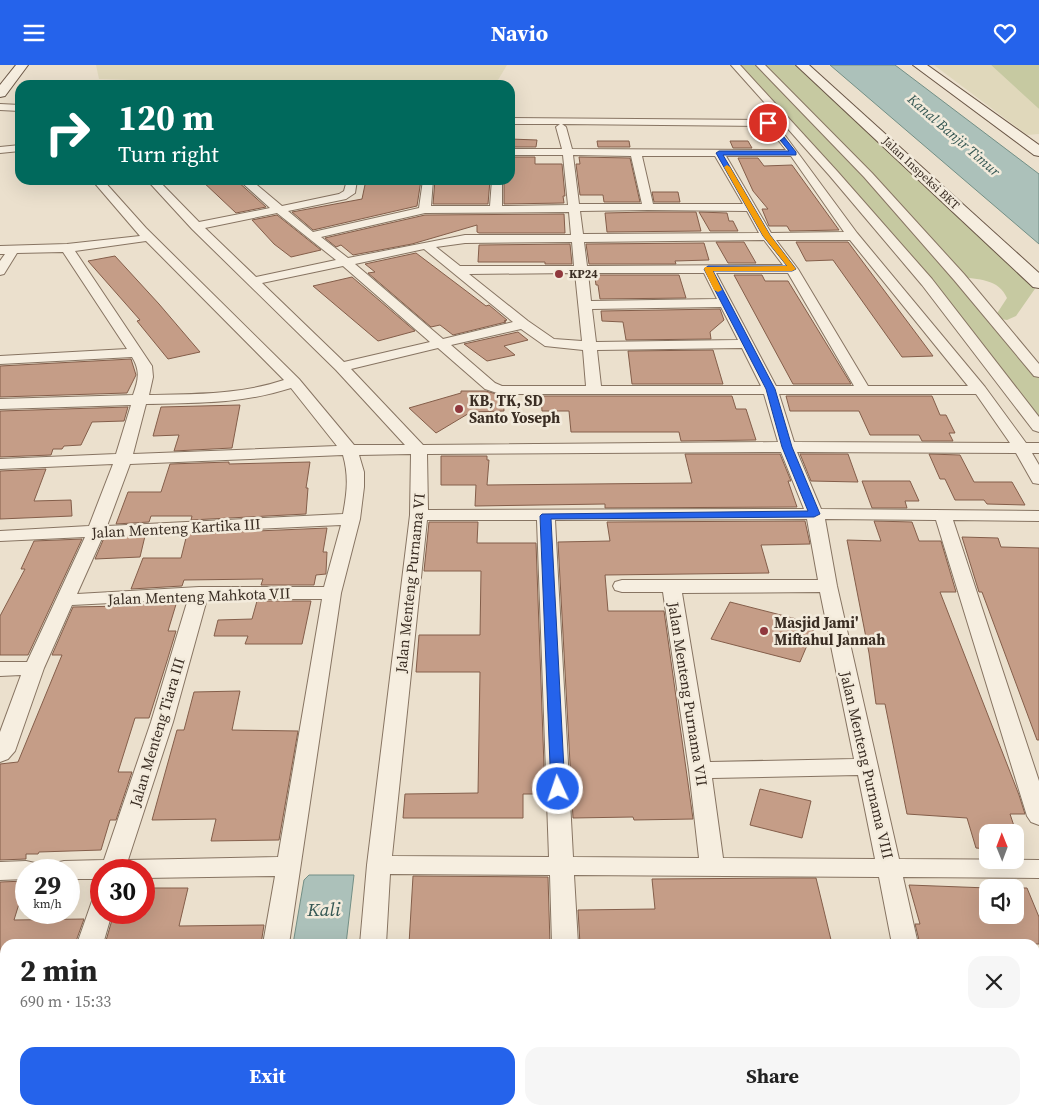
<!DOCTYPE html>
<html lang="en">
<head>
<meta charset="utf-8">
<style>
	:root { --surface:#fff; --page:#f6f6f6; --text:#222; --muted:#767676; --accent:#2563eb }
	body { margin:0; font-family:"Source Serif 4",serif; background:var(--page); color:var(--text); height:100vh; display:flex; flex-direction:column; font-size:19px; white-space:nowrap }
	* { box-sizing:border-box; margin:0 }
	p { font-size:16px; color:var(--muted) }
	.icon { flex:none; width:28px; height:28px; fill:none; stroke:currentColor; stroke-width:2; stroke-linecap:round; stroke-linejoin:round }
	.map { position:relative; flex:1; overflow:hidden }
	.details { position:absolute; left:0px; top:874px; width:1040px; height:176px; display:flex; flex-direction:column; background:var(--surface); border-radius:15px 15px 0 0; box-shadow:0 5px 20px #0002 }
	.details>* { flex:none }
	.hud { position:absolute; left:15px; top:15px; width:500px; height:105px; border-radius:15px; box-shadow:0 5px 20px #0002; background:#00695c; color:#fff; overflow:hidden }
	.needle { width:32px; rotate:359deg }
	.controls { position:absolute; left:979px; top:759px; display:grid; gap:10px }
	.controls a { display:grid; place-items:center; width:45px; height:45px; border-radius:10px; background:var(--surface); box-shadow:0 5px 20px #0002; font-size:25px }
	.speed { position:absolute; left:15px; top:794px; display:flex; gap:10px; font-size:25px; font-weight:700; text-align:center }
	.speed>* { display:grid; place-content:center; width:65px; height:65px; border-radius:50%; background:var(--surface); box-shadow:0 5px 20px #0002; line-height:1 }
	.speed small { font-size:12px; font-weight:400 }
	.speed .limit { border:8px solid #d22; background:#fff; color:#111 }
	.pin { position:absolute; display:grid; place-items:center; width:42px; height:42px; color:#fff; margin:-21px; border:2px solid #fff; border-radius:50%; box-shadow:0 1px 5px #0007 }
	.me { position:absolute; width:55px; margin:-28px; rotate:357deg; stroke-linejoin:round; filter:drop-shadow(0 0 4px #0008) }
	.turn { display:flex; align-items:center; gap:18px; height:105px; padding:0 20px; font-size:22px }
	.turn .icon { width:65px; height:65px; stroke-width:2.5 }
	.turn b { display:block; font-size:35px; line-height:42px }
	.round { display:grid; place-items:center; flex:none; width:52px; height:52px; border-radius:15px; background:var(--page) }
	.headline { display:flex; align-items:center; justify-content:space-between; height:85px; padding:0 20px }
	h1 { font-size:30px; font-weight:700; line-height:38px }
	.button { display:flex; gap:10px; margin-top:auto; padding:10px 20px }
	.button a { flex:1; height:58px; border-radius:15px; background:var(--accent); color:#fff; font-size:20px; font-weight:700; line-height:58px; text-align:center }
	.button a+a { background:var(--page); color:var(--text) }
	header { display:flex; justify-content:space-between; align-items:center; height:65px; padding:0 20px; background:var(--accent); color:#fff; font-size:22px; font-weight:700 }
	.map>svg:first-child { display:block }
	.farmland { fill:#e0d8bb }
	.green { fill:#c6c9a1 }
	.water { fill:#acc1ba; stroke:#738f86 }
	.building { fill:#c59d87; stroke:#845e4a }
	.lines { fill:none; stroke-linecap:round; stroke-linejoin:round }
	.street-casing { stroke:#877462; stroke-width:2 }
	.secondary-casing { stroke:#695545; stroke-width:2 }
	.street { fill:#f6eee0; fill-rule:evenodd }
	.secondary { fill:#f6eee0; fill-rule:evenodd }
	.route { fill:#2563eb; stroke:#184099 }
	.slow { fill:#f59e0b }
	.poi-dot { fill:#90383d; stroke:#f3ebdc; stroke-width:2 }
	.labels { text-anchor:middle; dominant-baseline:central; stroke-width:5; stroke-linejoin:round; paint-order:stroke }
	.far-street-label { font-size:12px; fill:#3a2d23; stroke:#f3ebdc }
	.far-poi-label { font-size:12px; font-weight:bold; fill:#3a2d23; stroke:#f3ebdc; text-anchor:start }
	.far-water-label { font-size:14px; font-style:italic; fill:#345753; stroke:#f3ebdc }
	.poi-label { font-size:15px; font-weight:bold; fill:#3a2d23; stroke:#f3ebdc; text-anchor:start }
	.street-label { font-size:15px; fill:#3a2d23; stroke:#f3ebdc }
	.near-water-label { font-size:19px; font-style:italic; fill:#345753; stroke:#f3ebdc }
</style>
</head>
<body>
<header><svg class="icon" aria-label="menu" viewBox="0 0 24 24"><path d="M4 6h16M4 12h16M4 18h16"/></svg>Navio<svg class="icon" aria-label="heart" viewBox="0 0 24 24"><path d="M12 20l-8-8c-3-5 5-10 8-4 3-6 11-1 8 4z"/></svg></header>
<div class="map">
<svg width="1039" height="1049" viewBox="0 0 1039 1049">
	<rect width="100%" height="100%" fill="#ebe0cd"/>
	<g class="farmland">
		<polygon points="96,0 507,0 495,20 290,20 99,14"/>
		<polygon points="934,0 991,0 1039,44 1039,69 1027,70"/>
	</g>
	<g class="green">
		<path d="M735 0H801L1039 218 1016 251 1007 255 994 253 1007 233C999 214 978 214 959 212L1039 310V357L927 217Z"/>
		<polygon points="991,0 1039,0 1039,44"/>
	</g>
	<g class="water">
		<polygon points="830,0 895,0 1039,109 1039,179"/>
		<polygon points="309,810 354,810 346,879 293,879 304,815"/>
	</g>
	<g class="building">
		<polygon points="510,74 537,75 536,82 510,82"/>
		<polygon points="597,76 629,76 630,82 598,82"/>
		<polygon points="730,76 748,76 752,83 733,83"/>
		<polygon points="510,92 535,92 535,99 562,99 565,131 563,131 564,138 504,139 504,115 510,115"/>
		<polygon points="579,92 630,93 640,137 604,137 603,130 580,130 576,99 580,99"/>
		<polygon points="738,93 758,93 764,101 792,100 839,165 790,166 787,161 769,161 762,144 768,144 753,126"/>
		<polygon points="201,115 236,115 266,142 236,148"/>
		<polygon points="366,115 421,115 417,141 313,165 292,147 362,134"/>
		<polygon points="435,115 490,115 488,139 433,139"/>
		<polygon points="652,127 678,127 680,137 654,137"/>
		<polygon points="648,147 696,147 701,166 607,167 605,148"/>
		<polygon points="699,147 727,148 729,156 733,156 738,166 710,166"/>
		<polygon points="564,149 565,168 479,168 477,167 477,160 412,179 353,190 341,180 336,182 325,173 425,150"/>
		<polygon points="277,150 321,185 291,192 274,179 252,155"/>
		<polygon points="716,177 744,177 756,198 728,198"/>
		<polygon points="796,177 848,177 933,291 902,292 833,195 806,196"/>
		<polygon points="704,178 709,195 675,196 676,199 589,199 586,179"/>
		<polygon points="570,179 572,199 545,199 545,197 478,197 479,180"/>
		<polygon points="416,188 486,241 489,240 507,255 504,256 506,257 453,270 440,260 431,262 368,208 375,207 365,199"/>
		<polygon points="115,191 159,239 200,287 168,294 137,256 140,255 88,196"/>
		<polygon points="590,210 679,210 686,233 600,234 598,220 596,220 595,213 590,213"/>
		<polygon points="734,210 762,210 765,216 788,216 851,319 793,319"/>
		<polygon points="352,212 415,266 378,276 313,221"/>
		<polygon points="720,244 724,255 710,267 711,274 626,275 623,257 602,256 601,246"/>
		<polygon points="518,267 528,275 504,281 515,290 487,296 464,279"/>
		<polygon points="713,285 723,319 632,319 628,286"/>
		<polygon points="131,294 136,310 127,328 0,332 0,301"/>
		<polygon points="461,326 486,326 503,331 504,346 471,347 436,368 409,343 461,328"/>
		<polygon points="541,331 732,331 736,344 746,344 756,375 681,376 679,367 571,367 569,346 542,346"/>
		<polygon points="786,331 932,331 940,350 946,350 955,368 949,368 953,376 922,376 919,370 870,370 859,346 790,346"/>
		<polygon points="240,340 232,383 174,386 179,370 153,371 161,342"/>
		<polygon points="128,342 124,356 92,357 81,380 64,381 62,384 53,384 51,390 0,392 0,346"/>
		<polygon points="685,389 780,389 791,416 788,416 797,442 605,443 605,439 475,441 476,420 441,420 441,391 487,391 487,395 489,395 487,420 692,418"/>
		<polygon points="800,389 848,389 858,417 811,416"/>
		<polygon points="929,389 960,390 974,417 1012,417 1025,440 987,439 984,435 955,435 945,414 940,414"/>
		<polygon points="229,397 229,399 310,397 306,423 308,423 306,449 191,455 192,451 151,451 149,457 116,459 128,427 161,427 170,399"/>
		<polygon points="46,404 34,436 71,435 72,451 0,454 0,406"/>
		<polygon points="862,416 910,416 919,436 905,436 907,443 872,443"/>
		<polygon points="805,456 810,479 761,480 769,508 605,510 608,546 664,546 693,754 634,755 633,752 573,753 558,477 610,476 607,457"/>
		<polygon points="874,456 912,457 919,476 941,476 956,527 940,527 1019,730 1025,749 1010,749 1022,785 1015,785 1015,768 988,768 988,784 976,783 967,753 907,749 885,639 876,639 869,588 847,475 881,476"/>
		<polygon points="429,457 478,457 477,478 536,478 545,729 523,729 523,753 403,753 405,729 478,728 480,607 416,607 419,570 480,570 481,506 424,506"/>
		<polygon points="327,463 323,487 327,487 326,507 326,509 316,510 314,520 261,520 263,514 184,515 182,521 131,524 143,493 181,493 187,469"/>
		<polygon points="145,471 140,492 95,494 104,473"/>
		<polygon points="962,472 998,473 1001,482 1039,483 1039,675 1037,675 982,527 979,527"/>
		<polygon points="82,474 28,590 0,590 0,551 25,504 21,504 34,476"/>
		<polygon points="177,536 168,566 176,566 167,596 149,653 135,653 118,707 132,707 116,755 110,755 101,785 39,787 38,789 26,789 26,794 0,795 0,699 18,697 62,590 52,590 73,542 125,541"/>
		<polygon points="257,536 311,536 302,579 245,579 248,571 214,571 218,555 252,554"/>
		<polygon points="730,537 816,559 800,597 711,574"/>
		<polygon points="240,626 232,665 298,666 279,775 211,776 216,754 152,755 177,665 184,665 194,627"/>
		<polygon points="760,724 811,736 802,773 750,760"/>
		<polygon points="413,811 548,812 550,879 409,879"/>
		<polygon points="792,813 816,813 832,879 580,879 578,845 655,844 652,814"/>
		<polygon points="26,816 14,855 84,854 75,879 5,879 3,888 0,887 0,817"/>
		<polygon points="909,820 988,823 988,850 1015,850 1015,823 1027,823 1039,852 1039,879 920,879 915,859 920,859"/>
		<polygon points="144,823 188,823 179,861 264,860 261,879 105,879 114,848 144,848"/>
	</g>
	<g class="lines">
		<defs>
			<g id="street">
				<polygon points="731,0 740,0 837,106 932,214 1039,352 1039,367 1033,365 922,220 829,110"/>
				<polygon points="756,0 765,0 872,108 964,209 1039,299 1039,312 1034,311 954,215 864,112"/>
				<polygon points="0,39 20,40 20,46 0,45"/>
				<path d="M510 53 765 55 778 61 857 168 985 322 1026 378H1039V388H1032L1039 400V419L1033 418 1016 388 797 387 821 444 1039 446V456L953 455 1039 716V760L1031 757 1027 751 936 455 825 454 837 521 899 794 1039 795V813L903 812 918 879H892L879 812 574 810 578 879H552L550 810 390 809 386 879H360L367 800 410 450 411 389 359 390 364 407V422L360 454 341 528 289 879H263L275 811 144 813V805H101V814H69V805H52L55 798 64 796 104 795 151 657 188 534 72 540 44 603 15 686 8 694 0 697V667L21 610 0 611V597H27L85 472 0 476V466L89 461 113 399 0 404V394L116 389 131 340 0 344V334L133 330C138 316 141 306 132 292L0 299V291L127 284 63 187 17 188 4 209 0 210V196L5 189H0V181L67 179 140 171 92 115H103L146 163 299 314 354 380H405L336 305 192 164 147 115H158L199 157 270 143 239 115H251L282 141 339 129 344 126 347 115H357L355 128 346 134 288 146 313 167 419 143 423 115H433L431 141H490L492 115H502V141L568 140 563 90H510V84H562L556 62 560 59H510ZM562 59 763 61 770 65 786 85 572 84 566 62ZM573 90 631 91 642 139H579ZM642 91H715L743 139H653ZM726 91H791L844 167 771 168ZM648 145 747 146 759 168 583 169 580 146ZM569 147 571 170H465L348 193 321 172 425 148ZM277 148 336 195 256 212 205 163ZM764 175 783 200 587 201 584 177ZM776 175H850L968 321H868L798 204ZM146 176 284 315C239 330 196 329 149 330L153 312 152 301 75 186ZM572 177 574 201H460L436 182 465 178ZM424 184 513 257 443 274 355 199ZM343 201 430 277 344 297 262 218ZM575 208 582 276 554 274 528 256 469 209ZM588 208H704L717 234 591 236ZM716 208H788L854 321H776ZM721 242 738 275 596 277 592 244ZM521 264 545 281 583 285 586 321H502L495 318 451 280ZM438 283 485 324 500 329H764L778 377 423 380 351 304ZM742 283 761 321H601L597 285ZM291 323 337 381 133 389 146 339C197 338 241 339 291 323ZM779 329H976L1010 378 794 377ZM781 387 804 444 428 445 427 389ZM343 390C349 411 347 428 343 449L107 461 130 399ZM807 454 818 515H622L615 517 613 521 615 525 622 527H663L689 705 699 793 573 792 555 455ZM427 455H537L549 792 392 791ZM341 460 324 522H199L77 529 103 471ZM820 527 854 694 710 697 682 528ZM207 534H322L278 792 128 795 173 657ZM858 710 875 794 723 793 712 713Z"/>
				<polygon points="20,80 20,86 0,88 0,82"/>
				<polygon points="26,796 35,798 38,805 26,805 26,814 0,815 0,797"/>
				<polygon points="101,833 101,848 112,848 103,879 77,879 92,836"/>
				<polygon points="26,1045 54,1045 53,1049 25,1049"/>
				<polygon points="235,1045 263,1045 262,1049 234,1049"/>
				<rect x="345" y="1045" width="28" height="4"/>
				<rect x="559" y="1045" width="28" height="4"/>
				<polygon points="749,1045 777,1045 778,1049 750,1049"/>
				<polygon points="928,1045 956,1045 957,1049 929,1049"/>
			</g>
			<g id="secondary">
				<polygon points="16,0 28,0 5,31 0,32 0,20"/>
				<polygon points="796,0 809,0 1039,208 1039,223 1033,222"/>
				<polygon points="913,0 927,0 1039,80 1039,91 1034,90"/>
			</g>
		</defs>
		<use href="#street" class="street-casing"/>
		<use href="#secondary" class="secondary-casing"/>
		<use href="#street" class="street"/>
		<use href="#secondary" class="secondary"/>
	</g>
	<polygon class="route" points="768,56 776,62 796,87 796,90 723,90 770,170 796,204 792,206 713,206 775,324 792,382 820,449 814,452 551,454 565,724 563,727 553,727 551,724 540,451 542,449 808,446 782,382 766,324 704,204 708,201 787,201 763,171 716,88 719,86 789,86 772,65 765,60"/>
	<polygon class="slow" points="727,100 730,102 770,170 796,204 792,206 713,206 722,225 718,227 714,225 704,204 705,202 787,201 763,171 724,102"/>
	<g class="poi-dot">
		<circle cx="559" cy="209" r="5"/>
		<circle cx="459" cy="344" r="5"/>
		<circle cx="764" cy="566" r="5"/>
	</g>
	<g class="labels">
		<g class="far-street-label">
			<text transform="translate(921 108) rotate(43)">Jalan Inspeksi BKT</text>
		</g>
		<g class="far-poi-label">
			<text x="569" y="209">KP24</text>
		</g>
		<g class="far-water-label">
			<text transform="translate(954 70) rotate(41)">Kanal Banjir Timur</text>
		</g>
		<g class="poi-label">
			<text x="469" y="335">KB, TK, SD<tspan x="469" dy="17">Santo Yoseph</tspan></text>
			<text x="774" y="557">Masjid Jami'<tspan x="774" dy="17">Miftahul Jannah</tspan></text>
		</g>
		<g class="street-label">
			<text transform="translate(176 463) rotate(-3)">Jalan Menteng Kartika III</text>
			<text transform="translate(410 518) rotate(-84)">Jalan Menteng Purnama VI</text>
			<text transform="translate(199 531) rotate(-2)">Jalan Menteng Mahkota VII</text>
			<text transform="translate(688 629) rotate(81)">Jalan Menteng Purnama VII</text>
			<text transform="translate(157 667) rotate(-73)">Jalan Menteng Tiara III</text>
			<text transform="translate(867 700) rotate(77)">Jalan Menteng Purnama VIII</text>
		</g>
		<g class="near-water-label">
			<text x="324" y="844">Kali</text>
		</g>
	</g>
</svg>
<div class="controls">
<a><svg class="needle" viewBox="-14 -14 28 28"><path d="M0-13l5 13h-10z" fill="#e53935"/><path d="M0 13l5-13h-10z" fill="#767676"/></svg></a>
<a><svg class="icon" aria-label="sound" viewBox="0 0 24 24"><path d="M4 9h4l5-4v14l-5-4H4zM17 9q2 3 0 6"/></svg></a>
</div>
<div class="speed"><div>29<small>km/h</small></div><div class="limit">30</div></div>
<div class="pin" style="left:768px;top:58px;background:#d93025"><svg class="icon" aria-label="arrive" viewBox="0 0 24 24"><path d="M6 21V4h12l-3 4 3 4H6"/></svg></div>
<svg class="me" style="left:558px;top:724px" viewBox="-20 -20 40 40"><circle r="17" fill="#2563eb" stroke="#fff" stroke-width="3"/><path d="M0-11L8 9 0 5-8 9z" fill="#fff"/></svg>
<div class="hud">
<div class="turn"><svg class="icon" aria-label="right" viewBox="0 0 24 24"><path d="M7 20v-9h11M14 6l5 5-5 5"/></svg><div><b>120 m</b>Turn right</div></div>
</div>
<section class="details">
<div class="headline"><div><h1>2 min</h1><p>690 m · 15:33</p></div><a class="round"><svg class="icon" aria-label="close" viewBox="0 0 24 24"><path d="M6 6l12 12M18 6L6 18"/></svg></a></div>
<div class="button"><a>Exit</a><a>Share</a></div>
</section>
</div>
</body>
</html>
